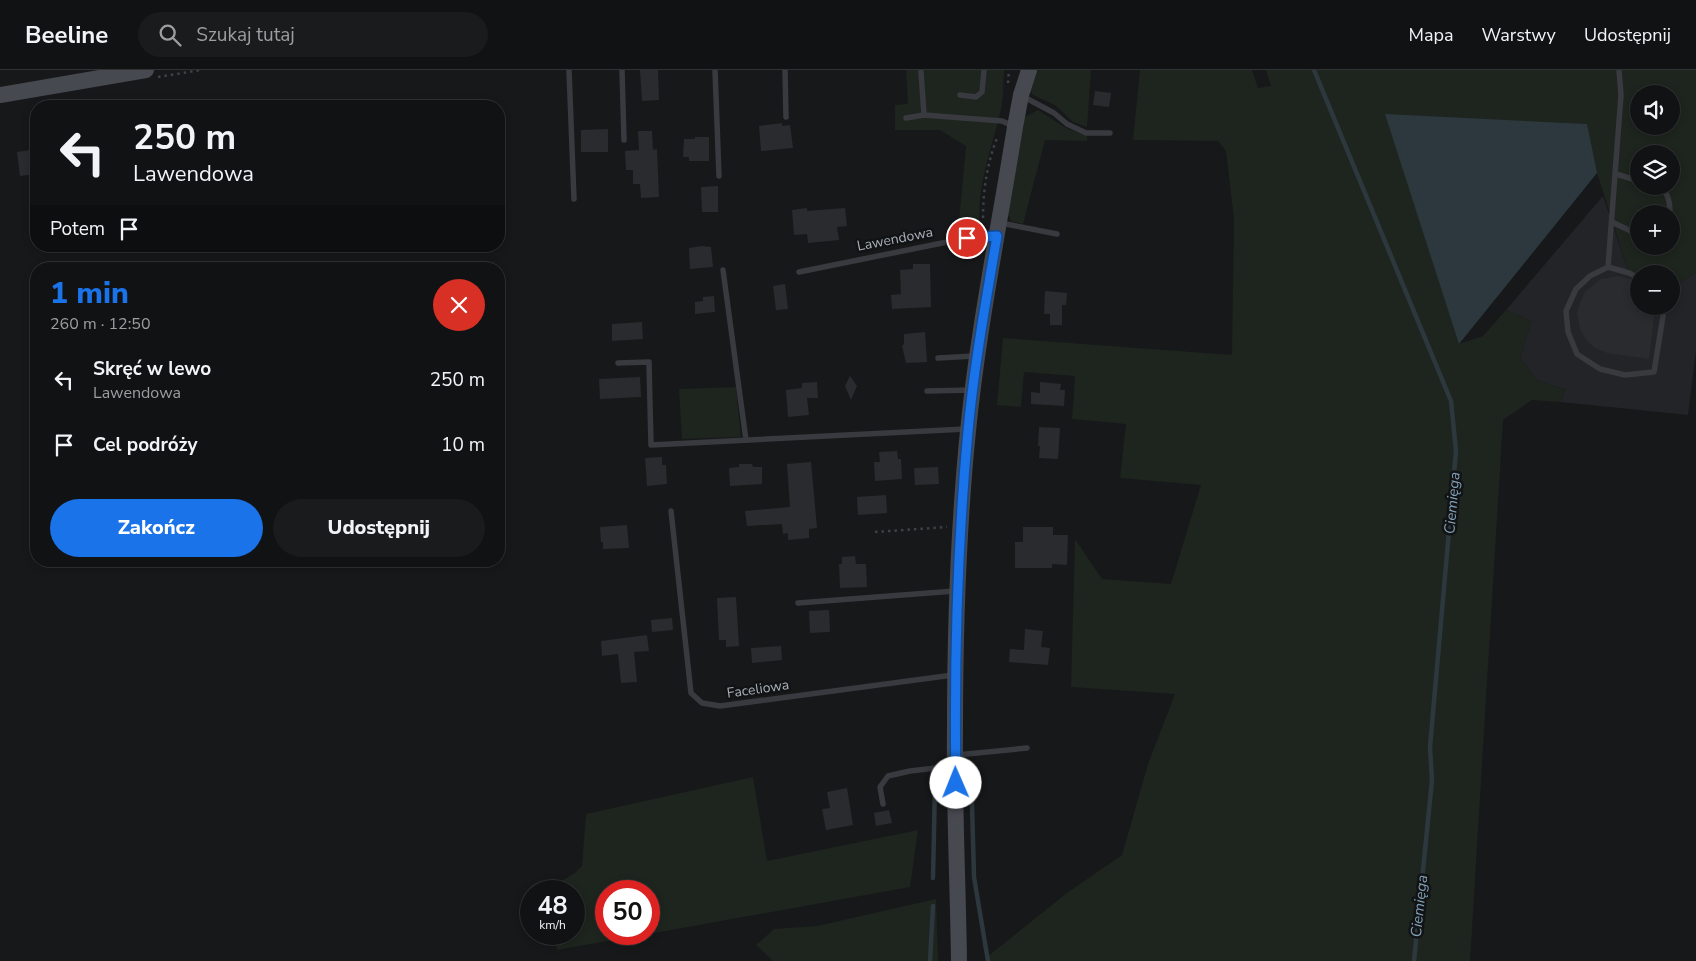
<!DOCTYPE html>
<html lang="pl">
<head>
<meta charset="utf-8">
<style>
	:root { --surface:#111214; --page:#1a1b1d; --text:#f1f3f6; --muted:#9c9ea0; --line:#303234; --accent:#1a73e8 }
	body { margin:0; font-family:"Nunito Sans",sans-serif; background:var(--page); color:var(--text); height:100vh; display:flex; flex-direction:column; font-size:19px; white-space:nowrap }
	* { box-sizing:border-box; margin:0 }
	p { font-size:16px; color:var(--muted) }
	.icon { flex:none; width:28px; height:28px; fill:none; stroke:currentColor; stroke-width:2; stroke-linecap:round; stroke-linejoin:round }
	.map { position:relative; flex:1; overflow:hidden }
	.panel { position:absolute; left:30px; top:192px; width:475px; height:305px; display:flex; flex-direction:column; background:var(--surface); border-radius:20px; box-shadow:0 2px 8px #0003,0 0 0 1px var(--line) }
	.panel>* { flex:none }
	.hud { position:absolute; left:30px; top:30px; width:475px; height:152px; border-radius:20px; box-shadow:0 2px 8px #0003,0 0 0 1px var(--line); background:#111214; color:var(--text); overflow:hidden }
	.fabs { position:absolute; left:1630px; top:15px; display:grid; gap:10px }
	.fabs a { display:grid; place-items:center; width:50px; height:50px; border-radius:50%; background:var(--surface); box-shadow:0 2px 8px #0003,0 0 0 1px var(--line); font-size:25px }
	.speed { position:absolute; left:520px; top:810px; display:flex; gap:10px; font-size:25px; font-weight:700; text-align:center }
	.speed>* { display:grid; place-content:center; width:65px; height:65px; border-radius:50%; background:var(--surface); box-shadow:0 2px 8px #0003,0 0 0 1px var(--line); line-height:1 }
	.speed small { font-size:12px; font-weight:400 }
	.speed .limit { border:8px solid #d22; background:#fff; color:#111 }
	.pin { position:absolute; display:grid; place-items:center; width:42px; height:42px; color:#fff; margin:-21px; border:2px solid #fff; border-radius:50%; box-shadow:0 1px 5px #0007 }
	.me { position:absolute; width:55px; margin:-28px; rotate:359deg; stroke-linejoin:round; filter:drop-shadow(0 0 4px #0008) }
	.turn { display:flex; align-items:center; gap:18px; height:105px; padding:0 20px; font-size:22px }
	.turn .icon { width:65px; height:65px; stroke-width:2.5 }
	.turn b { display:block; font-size:35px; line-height:42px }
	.then { display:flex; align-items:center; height:48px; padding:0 20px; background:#0003; gap:10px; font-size:19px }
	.round { display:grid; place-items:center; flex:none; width:52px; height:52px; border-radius:26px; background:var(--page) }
	.overview { display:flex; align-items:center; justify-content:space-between; height:85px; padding:0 20px }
	h1 { font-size:30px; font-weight:800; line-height:38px; color:var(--accent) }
	.primary-button { display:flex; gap:10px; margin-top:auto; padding:10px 20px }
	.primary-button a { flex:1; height:58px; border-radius:30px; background:var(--accent); color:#fff; font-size:20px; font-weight:800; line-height:58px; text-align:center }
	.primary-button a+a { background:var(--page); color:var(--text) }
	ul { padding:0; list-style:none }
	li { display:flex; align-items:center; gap:15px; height:65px; padding:0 20px }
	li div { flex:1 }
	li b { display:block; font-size:19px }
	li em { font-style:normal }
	header { display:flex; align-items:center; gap:30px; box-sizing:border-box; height:70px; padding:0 25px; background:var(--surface); border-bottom:1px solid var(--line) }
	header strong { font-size:24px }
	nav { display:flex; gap:28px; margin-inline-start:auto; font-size:18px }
	.search { width:350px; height:45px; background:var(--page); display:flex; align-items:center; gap:12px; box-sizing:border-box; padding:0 18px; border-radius:28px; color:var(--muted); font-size:19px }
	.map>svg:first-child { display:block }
	.built { fill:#232427 }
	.green { fill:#1d251e; fill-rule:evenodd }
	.water { fill:#2d383e }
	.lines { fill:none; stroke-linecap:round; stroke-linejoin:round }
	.stream { stroke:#2d383e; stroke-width:4.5 }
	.building { fill:#2a2b2e }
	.path { stroke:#3e4146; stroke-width:2.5; stroke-dasharray:2.5 4; stroke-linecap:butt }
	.lane { stroke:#383a3f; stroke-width:5.5 }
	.secondary { stroke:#46494f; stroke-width:16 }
	.route-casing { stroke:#114b97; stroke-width:12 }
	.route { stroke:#1a73e8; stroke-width:9 }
	.labels { text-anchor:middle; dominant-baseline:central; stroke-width:5; stroke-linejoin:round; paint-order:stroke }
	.street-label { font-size:14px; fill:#a9b0ba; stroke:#121315 }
	.water-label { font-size:15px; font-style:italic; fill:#80a0b5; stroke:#121315 }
</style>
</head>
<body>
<header>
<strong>Beeline</strong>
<div class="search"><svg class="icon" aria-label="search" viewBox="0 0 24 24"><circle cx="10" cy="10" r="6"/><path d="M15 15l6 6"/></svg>Szukaj tutaj</div>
<nav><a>Mapa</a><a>Warstwy</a><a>Udostępnij</a></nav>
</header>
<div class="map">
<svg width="1696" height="891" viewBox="0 0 1696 891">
	<rect width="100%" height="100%" fill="#17181a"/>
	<polygon class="built" points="1603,126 1629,203 1639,211 1639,236 1671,236 1671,219 1696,202 1696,280 1688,345 1561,332 1565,320 1537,310 1520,289 1531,251 1506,240"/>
	<g class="green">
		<path d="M906 0H1004C1003 13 1004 27 1001 39 992 78 976 117 980 158L977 161 958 162 966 76 940 60H895V35L908 34Z"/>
		<polygon points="1034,0 1091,0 1087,57 1073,52 1055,35 1033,25 1029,20"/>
		<path d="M1140 0H1252L1258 18 1271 16 1266 0H1696V202L1671 219V204H1639V211L1629 203 1597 103 1459 274 1483 266 1506 240 1531 251 1520 289 1537 310 1565 320 1561 332 1532 330 1503 350 1470 891H988L987 887 1067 823 1122 785 1148 694 1175 624 1071 617 1075 469 1102 509 1171 514 1201 415 1120 408 1126 354 1072 349 1075 306 1024 302 1021 337 997 335 1003 268 1232 285 1234 149 1226 81 1218 71 1133 70ZM1639 24H1671V56H1639ZM1639 84H1671V116H1639ZM1639 144H1671V176H1639Z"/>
		<polygon points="1038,40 1066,58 1087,66 1087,71 1045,70 1023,154 1011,151 1008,144 1021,49"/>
		<polygon points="736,317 741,367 682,369 679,319"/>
		<polygon points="753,707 767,791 918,760 910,817 649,864 649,821 606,821 606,864 647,864 557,880 554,864 574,864 574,821 544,821 575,803 582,796 586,744"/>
		<polygon points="936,829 938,891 773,891 756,875 774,859 817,856"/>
	</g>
	<polygon class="water" points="1385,44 1587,54 1597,103 1459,274"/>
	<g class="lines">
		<g class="stream">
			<polyline points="1314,0 1451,331 1456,381 1430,677 1432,710 1414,891"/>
			<polyline points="971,697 974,807 988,891"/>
			<polyline points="933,808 935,715"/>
			<polyline points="930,891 933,836"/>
		</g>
	</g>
	<g class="building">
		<polygon points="640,0 658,0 659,30 642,31"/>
		<polygon points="1095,21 1111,23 1109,37 1093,35"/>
		<polygon points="782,53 782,56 790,55 793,78 761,81 759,56"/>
		<polygon points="608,59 608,82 581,82 581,60"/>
		<polygon points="638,61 652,61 653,80 657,79 659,127 641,128 640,114 633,114 633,100 626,100 625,81 639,80"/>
		<polygon points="695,67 709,67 709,91 689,91 689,87 683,87 684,69 695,69"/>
		<polygon points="36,79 36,104 20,106 17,82"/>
		<polygon points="718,116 718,142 702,142 701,117"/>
		<polygon points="807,138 807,141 845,138 847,156 837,157 839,170 808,173 807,164 794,165 792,140"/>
		<polygon points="702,176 711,177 713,197 690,199 689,178"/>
		<polygon points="913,194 930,194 931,237 892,239 891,225 901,224 900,200 913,199"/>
		<polygon points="1618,206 1630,209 1639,214 1639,236 1653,236 1654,247 1649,289 1607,283 1595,278 1587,271 1580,259 1577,243 1580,233 1586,221 1601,209"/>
		<polygon points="785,214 788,239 776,240 773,216"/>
		<polygon points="1045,221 1067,223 1066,235 1062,235 1062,255 1050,255 1050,244 1044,244"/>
		<polygon points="714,226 715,242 695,244 695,232 703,231 703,227"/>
		<polygon points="642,252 643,269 612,271 612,254"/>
		<polygon points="925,262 927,292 906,293 902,276 904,274 904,264"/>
		<polygon points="850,306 857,316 851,330 845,316"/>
		<polygon points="640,307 641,327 600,329 599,309"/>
		<polygon points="817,312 818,328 807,328 809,345 788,347 786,320 802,318 802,313"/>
		<polygon points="1040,312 1061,314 1060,320 1065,320 1064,336 1031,334 1031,322 1040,323"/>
		<polygon points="1039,357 1060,358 1058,389 1039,388 1040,376 1038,376"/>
		<polygon points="897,381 898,389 901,389 902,409 875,411 874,392 880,392 879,382"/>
		<polygon points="662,387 662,395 666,395 667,414 647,416 645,388"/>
		<polygon points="811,392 817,458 809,459 809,468 788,470 788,463 783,464 782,454 747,456 745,441 790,437 787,394"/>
		<polygon points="739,394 752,394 753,397 762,397 762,414 730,416 729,398 739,397"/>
		<polygon points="938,397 939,414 915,415 914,398"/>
		<polygon points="886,425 887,443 858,445 857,427"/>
		<polygon points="627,455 629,478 603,479 603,472 601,472 600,457"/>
		<polygon points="1023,457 1053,457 1053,465 1068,465 1067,495 1052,494 1052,498 1015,498 1015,472 1023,472"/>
		<polygon points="855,486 856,494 866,494 867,517 840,518 839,494 842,494 842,487"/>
		<polygon points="736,527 739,576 726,577 726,570 719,570 717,528"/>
		<polygon points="829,540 830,562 810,563 809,541"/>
		<polygon points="672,548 673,560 652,562 651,550"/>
		<polygon points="1025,559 1043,561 1041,577 1050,578 1048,595 1009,592 1010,579 1024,580"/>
		<polygon points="647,565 649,581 634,582 637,612 621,613 618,584 602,586 601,571"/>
		<polygon points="781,576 782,590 752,593 751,578"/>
		<polygon points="847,718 853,755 826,760 822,739 830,738 827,722"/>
		<polygon points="889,740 892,753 876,756 874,743"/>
	</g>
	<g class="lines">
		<g class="path">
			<polyline points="158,7 201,0"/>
			<polyline points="1008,13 1009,0"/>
			<path d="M983 148C983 120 987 94 997 68"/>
			<polyline points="875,462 947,457"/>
		</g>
		<g class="lane">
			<polyline points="569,0 574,129"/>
			<polyline points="622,0 624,70"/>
			<polyline points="715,0 719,106"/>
			<polyline points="785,0 786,47"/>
			<polyline points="921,2 924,45"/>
			<polyline points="960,25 976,27 982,22 984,0"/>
			<polyline points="1022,26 1054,43 1067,54 1086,63 1110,63"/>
			<polyline points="906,48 924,45 1002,51 1013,56"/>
			<polyline points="1616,104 1639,111"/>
			<path d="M1659 116C1669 123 1670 133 1670 144"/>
			<polyline points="1612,152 1639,165"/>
			<polyline points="1001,153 1057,164"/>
			<polyline points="1608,197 1621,25 1619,0"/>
			<polyline points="723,200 746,370"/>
			<polyline points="799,202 967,168 995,166"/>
			<polyline points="1639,208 1629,203 1608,197 1590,206 1576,219 1566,241 1568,262 1577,284 1600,299 1625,305 1654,302 1663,246 1660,236"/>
			<polyline points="938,288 975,286"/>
			<polyline points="618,293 649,292 651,375 966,359"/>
			<polyline points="927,321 971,320"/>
			<polyline points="671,441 691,623 702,633 720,636 953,605"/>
			<polyline points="798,533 955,521"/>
			<polyline points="957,685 1027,678"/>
			<polyline points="883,734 880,717 888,706 910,701 953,696"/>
		</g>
		<g class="secondary">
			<polyline points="0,25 146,0"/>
			<path d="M959 891C958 814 954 737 955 659 955 560 958 460 968 361 978 259 999 158 1015 57L1021 25 1029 0"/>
		</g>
	</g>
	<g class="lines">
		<defs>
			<path id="route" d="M956 713C954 596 957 478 968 361 974 296 986 231 997 166L967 168"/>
		</defs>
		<use href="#route" class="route-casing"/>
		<use href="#route" class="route"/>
	</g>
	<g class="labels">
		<g class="street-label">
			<text transform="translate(895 169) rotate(-11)">Lawendowa</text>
			<text transform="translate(758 619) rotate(-8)">Faceliowa</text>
		</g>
		<g class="water-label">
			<text transform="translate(1452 433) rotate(-85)">Ciemięga</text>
			<text transform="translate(1419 836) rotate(-84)">Ciemięga</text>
		</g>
	</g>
</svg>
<div class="fabs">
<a><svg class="icon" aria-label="sound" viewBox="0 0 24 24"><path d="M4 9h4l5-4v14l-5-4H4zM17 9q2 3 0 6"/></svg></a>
<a><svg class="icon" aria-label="layers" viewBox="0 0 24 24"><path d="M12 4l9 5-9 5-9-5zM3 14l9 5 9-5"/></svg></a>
<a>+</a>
<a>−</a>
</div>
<div class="speed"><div>48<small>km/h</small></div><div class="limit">50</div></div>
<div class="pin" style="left:967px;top:168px;background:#d93025"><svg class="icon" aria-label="arrive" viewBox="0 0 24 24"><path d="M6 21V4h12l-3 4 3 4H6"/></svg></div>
<svg class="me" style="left:956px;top:713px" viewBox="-20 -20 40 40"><circle r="19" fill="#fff"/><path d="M0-13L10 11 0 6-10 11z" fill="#1a73e8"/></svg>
<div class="hud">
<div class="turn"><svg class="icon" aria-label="left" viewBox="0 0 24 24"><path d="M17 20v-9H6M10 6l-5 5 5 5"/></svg><div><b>250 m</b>Lawendowa</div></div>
<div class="then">Potem<svg class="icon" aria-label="arrive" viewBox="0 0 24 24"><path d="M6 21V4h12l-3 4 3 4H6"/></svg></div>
</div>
<section class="panel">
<div class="overview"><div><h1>1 min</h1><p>260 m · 12:50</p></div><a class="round" style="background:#d93025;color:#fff"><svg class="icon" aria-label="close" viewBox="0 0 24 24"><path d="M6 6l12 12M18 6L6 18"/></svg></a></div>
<ul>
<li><svg class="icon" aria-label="left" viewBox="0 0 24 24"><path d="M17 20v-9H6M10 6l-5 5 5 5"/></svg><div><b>Skręć w lewo</b><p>Lawendowa</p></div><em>250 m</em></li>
<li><svg class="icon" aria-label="arrive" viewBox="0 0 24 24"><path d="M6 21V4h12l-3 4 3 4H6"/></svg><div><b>Cel podróży</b></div><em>10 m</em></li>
</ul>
<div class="primary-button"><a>Zakończ</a><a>Udostępnij</a></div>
</section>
</div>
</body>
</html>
